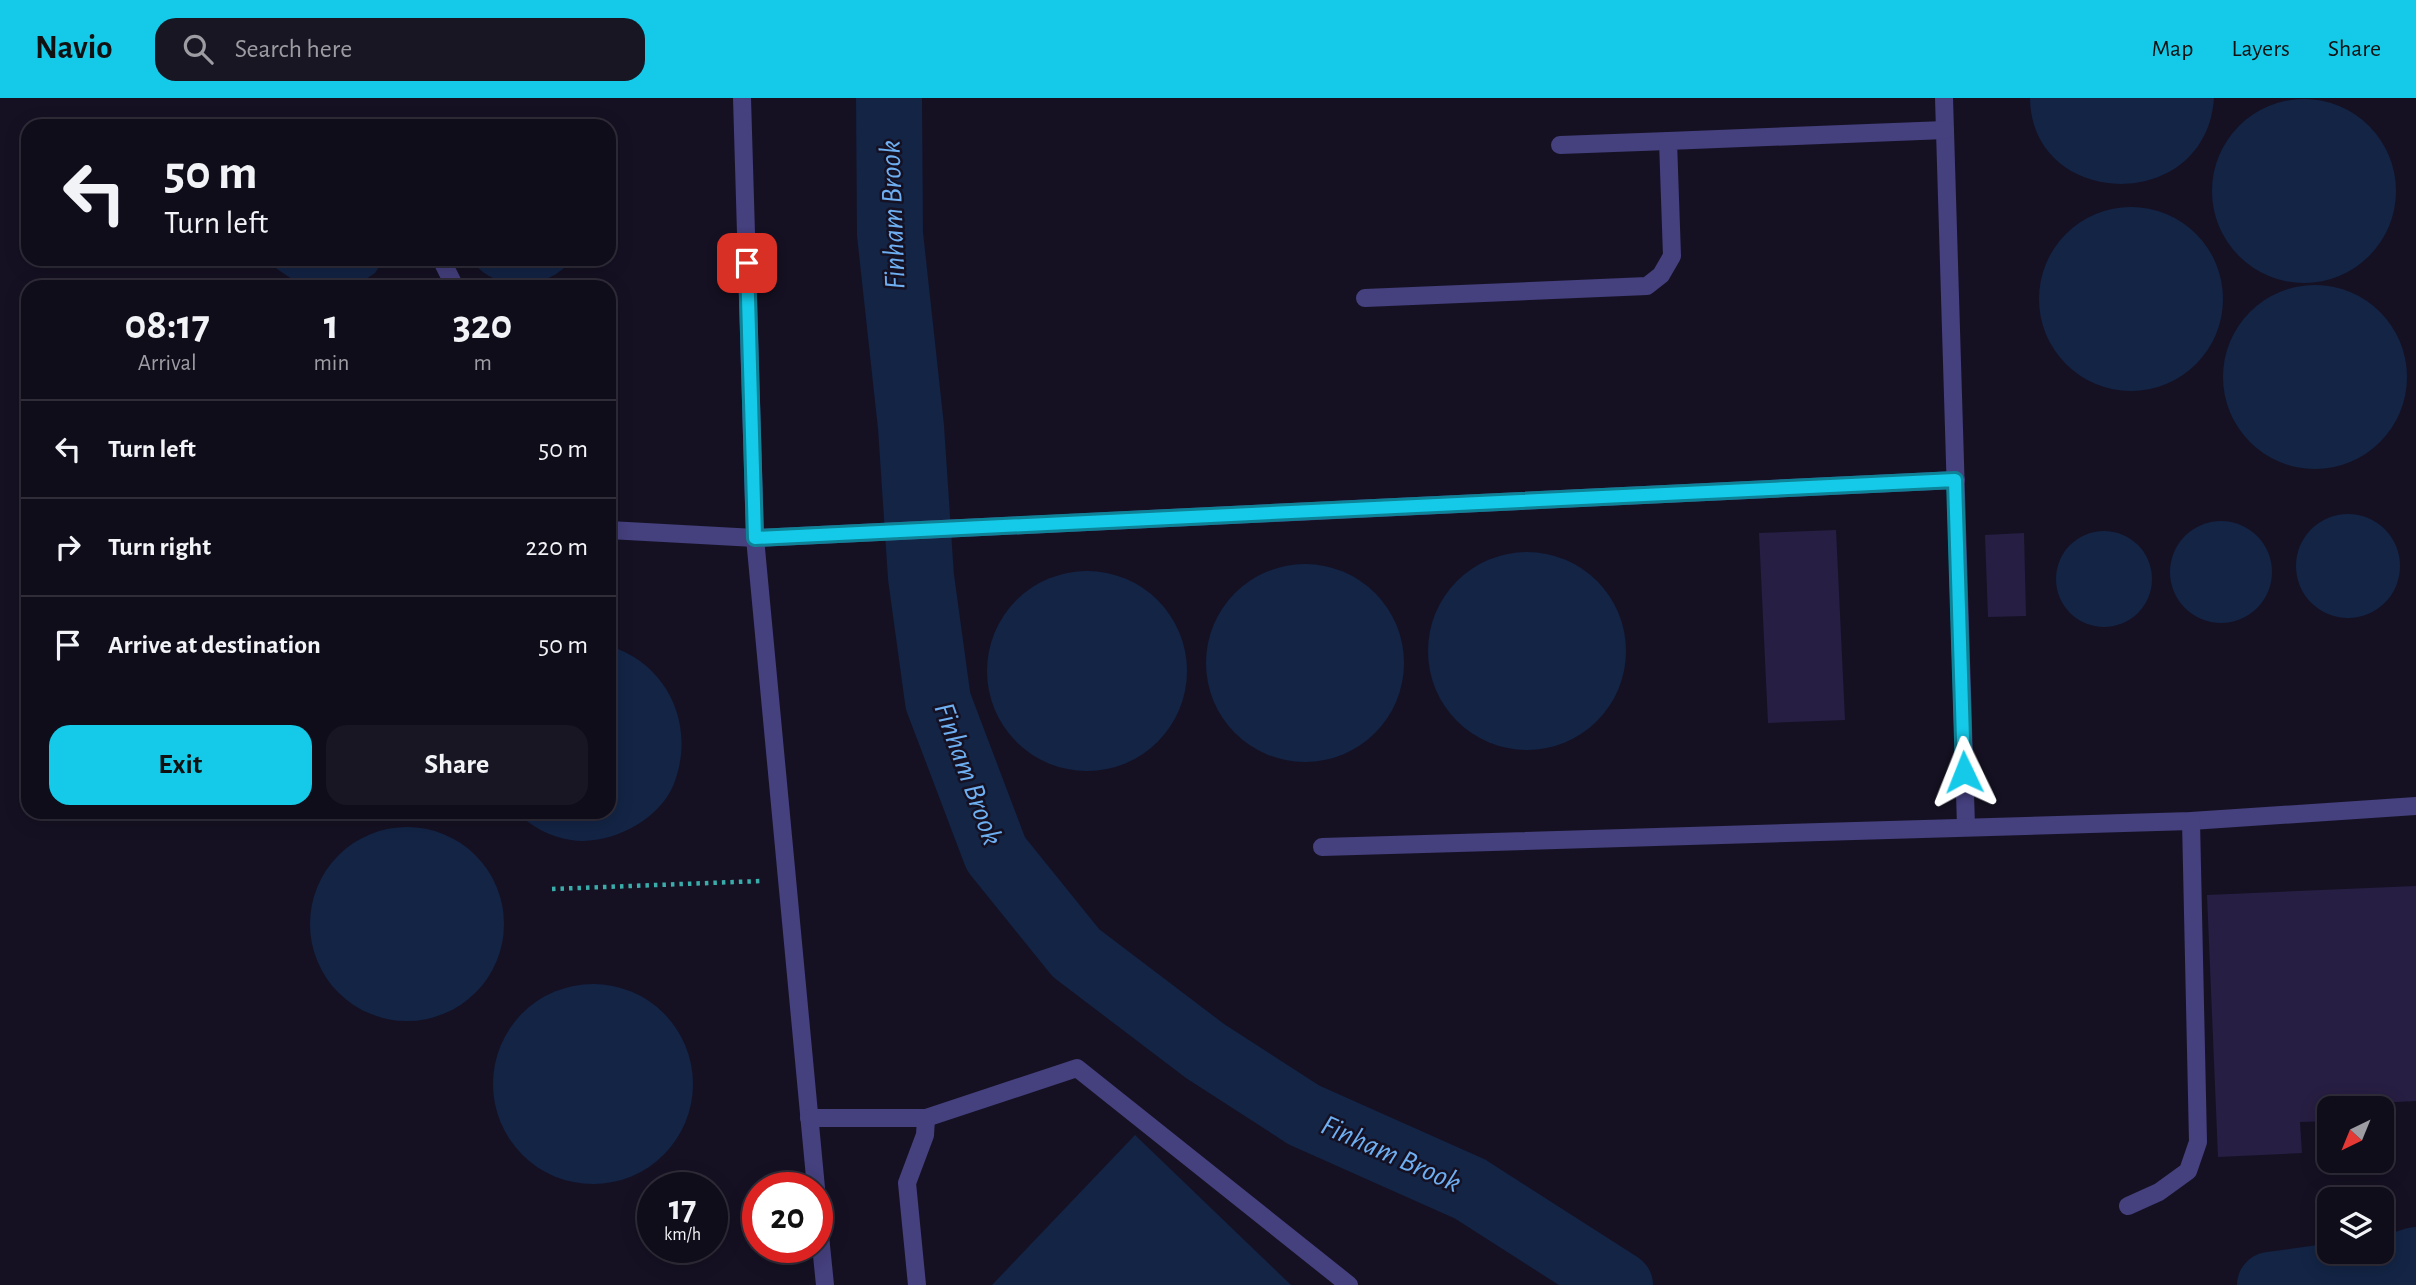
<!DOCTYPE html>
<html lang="en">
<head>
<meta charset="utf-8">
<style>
	:root { --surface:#100d1a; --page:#191623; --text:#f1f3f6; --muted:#9c9ca2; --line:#302d39; --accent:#15cae9 }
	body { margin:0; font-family:"Alegreya Sans",sans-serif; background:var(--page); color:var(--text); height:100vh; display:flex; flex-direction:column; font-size:26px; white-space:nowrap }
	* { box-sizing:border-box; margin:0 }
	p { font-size:23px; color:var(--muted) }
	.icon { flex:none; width:38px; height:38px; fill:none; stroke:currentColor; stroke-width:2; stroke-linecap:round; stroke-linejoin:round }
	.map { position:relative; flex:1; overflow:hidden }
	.details { position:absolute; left:21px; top:182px; width:595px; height:539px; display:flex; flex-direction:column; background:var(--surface); border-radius:21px; box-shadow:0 4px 18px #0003,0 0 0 2px var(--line) }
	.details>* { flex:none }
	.hud { position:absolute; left:21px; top:21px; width:595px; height:147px; border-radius:21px; box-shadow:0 4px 18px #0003,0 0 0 2px var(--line); background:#100d1a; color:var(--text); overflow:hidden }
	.needle { width:46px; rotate:223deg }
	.buttons { position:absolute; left:2317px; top:998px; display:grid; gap:14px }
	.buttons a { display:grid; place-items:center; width:77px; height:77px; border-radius:14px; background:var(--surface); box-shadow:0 4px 18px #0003,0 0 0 2px var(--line); font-size:35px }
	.speed { position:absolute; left:637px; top:1074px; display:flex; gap:14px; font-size:35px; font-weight:700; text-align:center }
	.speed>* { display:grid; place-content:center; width:91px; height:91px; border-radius:50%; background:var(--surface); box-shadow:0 4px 18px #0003,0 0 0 2px var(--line); line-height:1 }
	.speed small { font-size:18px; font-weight:400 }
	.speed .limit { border:10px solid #d22; background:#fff; color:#111 }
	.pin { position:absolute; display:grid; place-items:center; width:60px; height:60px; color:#fff; margin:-30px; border-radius:14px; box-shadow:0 4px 10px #0006 }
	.me { position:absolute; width:77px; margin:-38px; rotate:358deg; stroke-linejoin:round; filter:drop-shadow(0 0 5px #0008) }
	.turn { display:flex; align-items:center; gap:24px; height:147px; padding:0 28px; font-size:32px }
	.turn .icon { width:91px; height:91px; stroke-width:2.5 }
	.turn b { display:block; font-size:49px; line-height:60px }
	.eta { display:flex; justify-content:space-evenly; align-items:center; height:119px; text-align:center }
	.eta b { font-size:42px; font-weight:700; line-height:49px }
	.cta { display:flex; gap:14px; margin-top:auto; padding:14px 28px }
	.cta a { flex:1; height:80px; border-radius:21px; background:var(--accent); color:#111; font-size:28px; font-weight:700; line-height:80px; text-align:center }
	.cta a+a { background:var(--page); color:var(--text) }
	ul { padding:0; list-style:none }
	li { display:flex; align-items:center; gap:21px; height:98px; padding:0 28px; border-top:2px solid var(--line) }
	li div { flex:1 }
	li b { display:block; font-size:26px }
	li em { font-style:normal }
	header { display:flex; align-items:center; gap:42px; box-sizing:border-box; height:98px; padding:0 35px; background:var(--accent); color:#111 }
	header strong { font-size:33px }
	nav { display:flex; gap:38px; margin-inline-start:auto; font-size:24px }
	.search { width:490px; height:63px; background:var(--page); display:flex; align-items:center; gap:18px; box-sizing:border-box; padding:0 24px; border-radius:21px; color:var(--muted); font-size:26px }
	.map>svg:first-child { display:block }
	.water { fill:#132445 }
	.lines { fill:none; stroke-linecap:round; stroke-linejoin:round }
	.river { stroke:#132445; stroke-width:66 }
	.building { fill:#271e43 }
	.path { stroke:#3aacaa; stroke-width:4.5; stroke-dasharray:3.5 5; stroke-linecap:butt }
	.minor { stroke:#45407e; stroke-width:18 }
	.route-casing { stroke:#0e8397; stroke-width:18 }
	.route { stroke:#15cae9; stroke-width:12 }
	.labels { text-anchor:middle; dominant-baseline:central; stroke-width:5; stroke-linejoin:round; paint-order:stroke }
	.water-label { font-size:30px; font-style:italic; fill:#6eaff2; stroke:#151123 }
</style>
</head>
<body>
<header>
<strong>Navio</strong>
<div class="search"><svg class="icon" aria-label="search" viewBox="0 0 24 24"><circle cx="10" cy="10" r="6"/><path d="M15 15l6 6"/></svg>Search here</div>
<nav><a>Map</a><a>Layers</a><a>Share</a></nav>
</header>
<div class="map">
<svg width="2416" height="1187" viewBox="0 0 2416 1187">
	<rect width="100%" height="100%" fill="#151123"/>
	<g class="water">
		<path d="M2030 0H2214C2206 117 2031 112 2030 0Z"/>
		<circle cx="2304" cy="93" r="92"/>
		<circle cx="2131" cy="201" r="92"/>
		<polygon points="272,161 384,161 375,175 354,189 304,189 277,171"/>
		<path d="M470 161H573C547 193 496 196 470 161Z"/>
		<circle cx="2315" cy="279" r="92"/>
		<circle cx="2348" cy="468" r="52"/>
		<circle cx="2221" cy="474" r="51"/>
		<circle cx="2104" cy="481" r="48"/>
		<circle cx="1527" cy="553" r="99"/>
		<circle cx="1305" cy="565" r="99"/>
		<circle cx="1087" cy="573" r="100"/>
		<path d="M609 548C669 566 697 630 673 688 658 723 609 748 571 742 549 739 532 728 515 714H609Z"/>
		<circle cx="407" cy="826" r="97"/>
		<circle cx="593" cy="986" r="100"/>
		<polygon points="1135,1037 1291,1187 992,1187"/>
	</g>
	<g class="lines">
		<g class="river">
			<polyline points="889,0 890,136 911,329 921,479 938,603 996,756 1076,855 1205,953 1304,1017 1470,1091 1620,1187"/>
			<polyline points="2270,1187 2391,1170 2416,1162"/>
		</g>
	</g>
	<g class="building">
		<polygon points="1836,432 1845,622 1768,625 1759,435"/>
		<polygon points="2024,435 2026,518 1988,519 1985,437"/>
		<polygon points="2416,788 2416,1003 2375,1005 2375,1010 2329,1010 2329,1023 2300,1024 2302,1055 2218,1059 2207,797"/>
	</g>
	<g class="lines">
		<polyline class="path" points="552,791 761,783"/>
		<g class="minor">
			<polyline points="742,0 755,440 816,1090"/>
			<polyline points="1944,0 1966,728"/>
			<polyline points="1560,47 1668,43"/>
			<polyline points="441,161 455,189"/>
			<polyline points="1365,200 1647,188 1661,177 1672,158 1668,43 1945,32"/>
			<polyline points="609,432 755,440 1956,382"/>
			<polyline points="1322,749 2191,723 2416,708"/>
			<polyline points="809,1020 926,1020 1077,970 1349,1187"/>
			<polyline points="817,1108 825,1187"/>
			<polyline points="2128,1108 2159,1094 2188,1073 2198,1044 2191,723"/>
			<polyline points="917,1187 907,1085 925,1037 926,1020"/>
		</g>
	</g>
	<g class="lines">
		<defs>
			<polyline id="route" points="747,165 755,440 1955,382 1964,674"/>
		</defs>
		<use href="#route" class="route-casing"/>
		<use href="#route" class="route"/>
	</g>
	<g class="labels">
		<g class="water-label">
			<text transform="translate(893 117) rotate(-92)">Finham Brook</text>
			<text transform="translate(968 676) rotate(70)">Finham Brook</text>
			<text transform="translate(1391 1056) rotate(24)">Finham Brook</text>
		</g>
	</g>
</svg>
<div class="buttons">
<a><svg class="needle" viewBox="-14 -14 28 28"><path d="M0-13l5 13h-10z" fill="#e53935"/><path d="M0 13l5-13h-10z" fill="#9c9ca2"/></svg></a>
<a><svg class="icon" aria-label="layers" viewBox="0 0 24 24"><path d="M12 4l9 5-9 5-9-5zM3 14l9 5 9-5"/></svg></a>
</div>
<div class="speed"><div>17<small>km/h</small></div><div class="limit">20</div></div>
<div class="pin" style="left:747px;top:165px;background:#d93025"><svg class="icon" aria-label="arrive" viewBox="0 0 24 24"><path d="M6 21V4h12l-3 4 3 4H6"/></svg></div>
<svg class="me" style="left:1964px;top:674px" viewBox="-20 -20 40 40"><path d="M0-17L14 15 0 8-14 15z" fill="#15cae9" stroke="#fff" stroke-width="4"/></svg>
<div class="hud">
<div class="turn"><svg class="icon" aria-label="left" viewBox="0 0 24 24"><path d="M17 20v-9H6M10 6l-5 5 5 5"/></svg><div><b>50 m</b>Turn left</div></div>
</div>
<section class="details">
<div class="eta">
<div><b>08:17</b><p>Arrival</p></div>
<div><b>1</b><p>min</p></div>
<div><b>320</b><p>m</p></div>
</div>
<ul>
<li><svg class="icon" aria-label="left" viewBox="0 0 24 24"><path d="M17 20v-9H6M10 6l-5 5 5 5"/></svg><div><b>Turn left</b></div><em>50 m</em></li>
<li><svg class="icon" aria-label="right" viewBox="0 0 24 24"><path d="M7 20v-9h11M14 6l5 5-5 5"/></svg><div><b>Turn right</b></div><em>220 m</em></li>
<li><svg class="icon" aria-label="arrive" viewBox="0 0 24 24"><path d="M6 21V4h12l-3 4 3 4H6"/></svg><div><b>Arrive at destination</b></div><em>50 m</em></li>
</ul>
<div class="cta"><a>Exit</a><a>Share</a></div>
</section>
</div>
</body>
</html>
